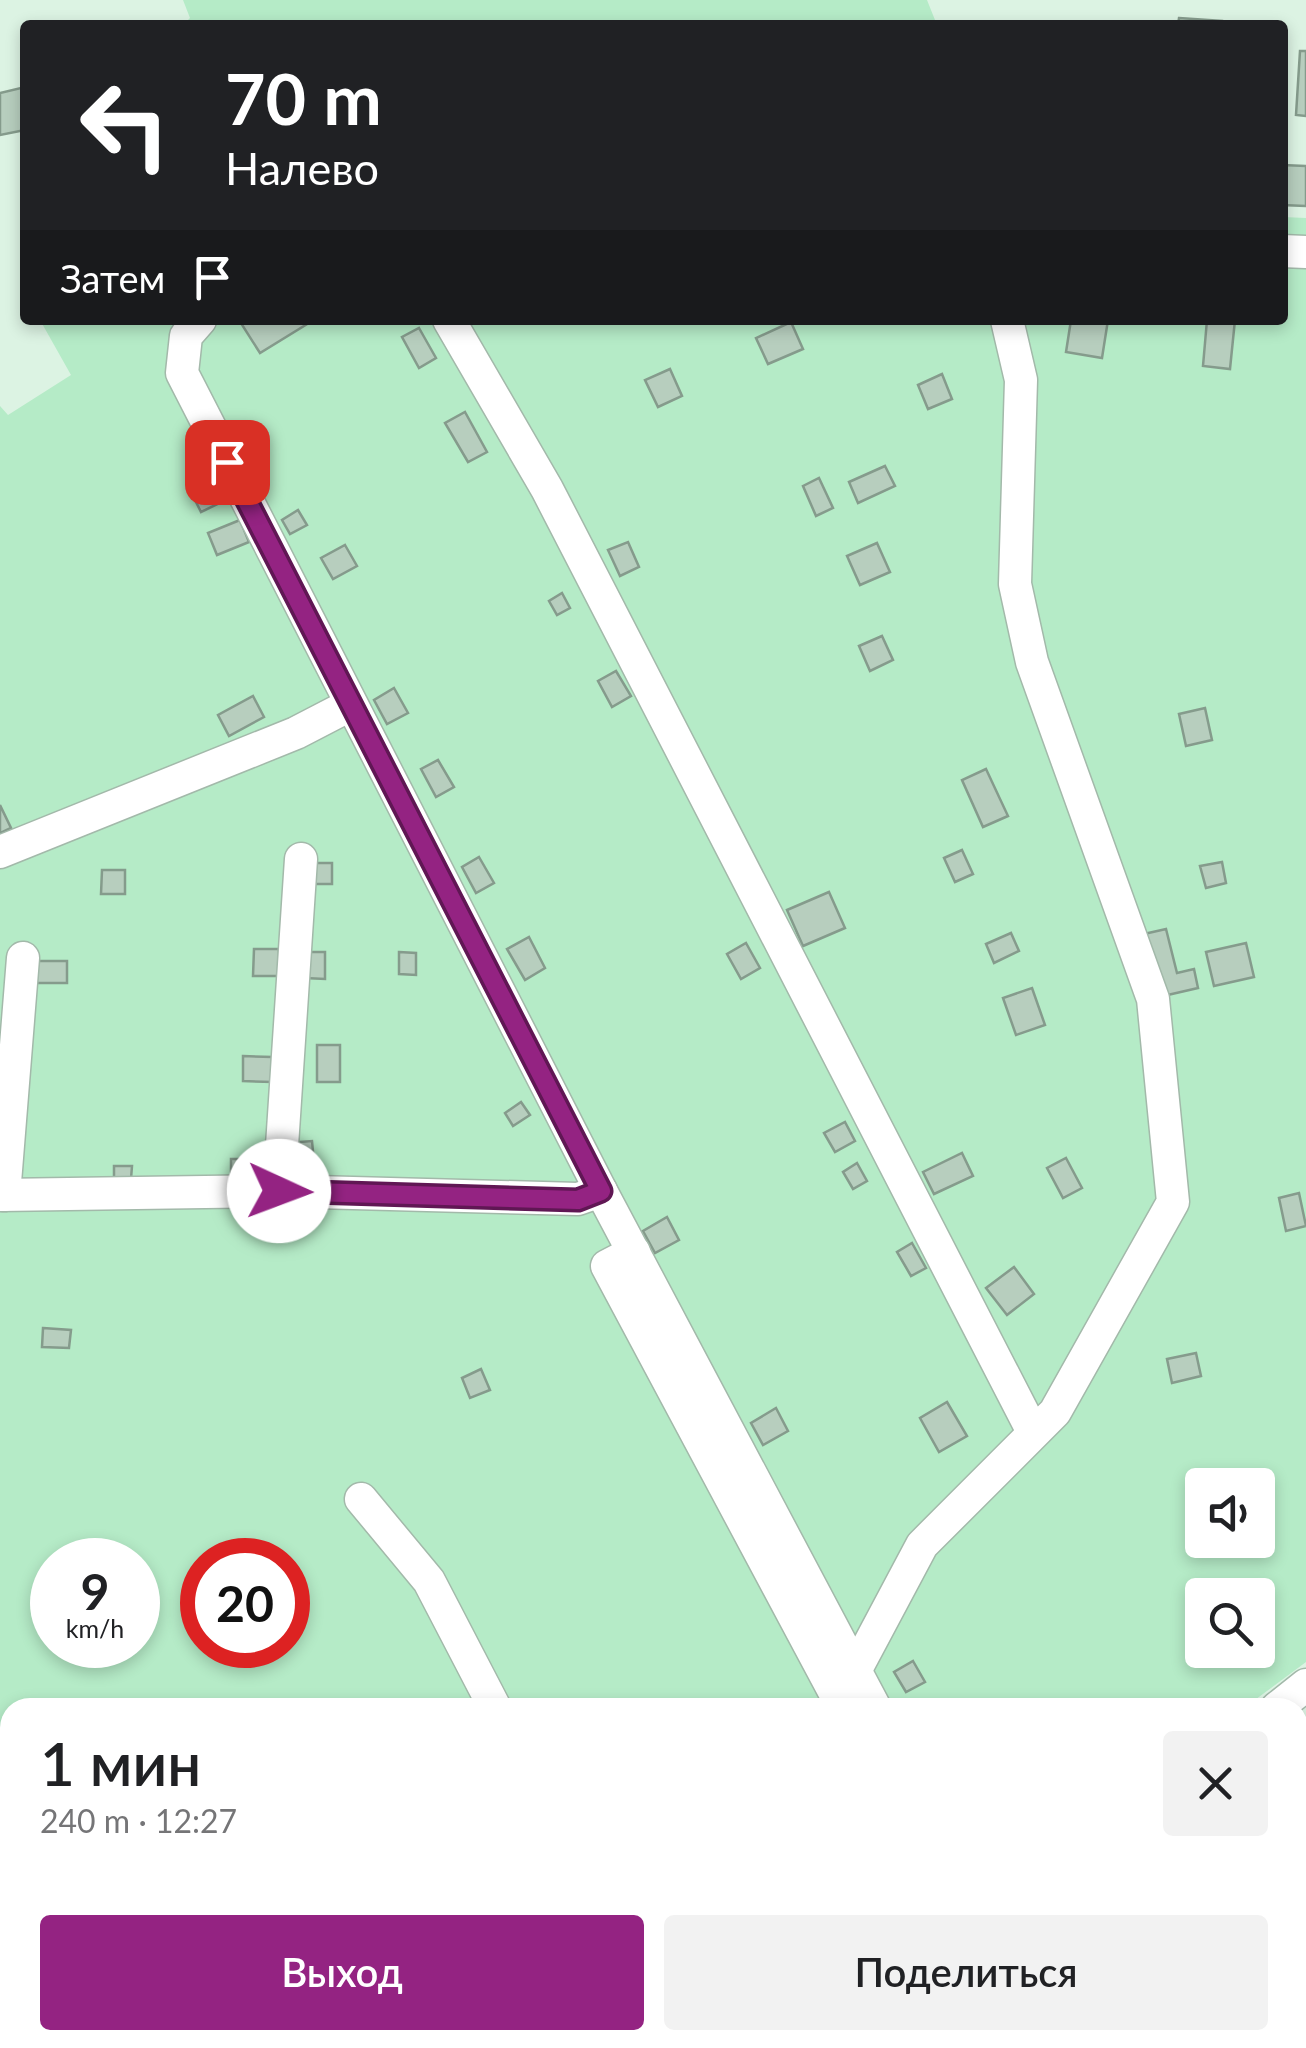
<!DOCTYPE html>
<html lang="ru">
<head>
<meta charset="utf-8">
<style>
	:root { --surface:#fff; --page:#f2f2f2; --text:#202124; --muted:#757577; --accent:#942382 }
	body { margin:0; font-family:Lato,sans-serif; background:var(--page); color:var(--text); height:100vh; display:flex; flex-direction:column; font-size:38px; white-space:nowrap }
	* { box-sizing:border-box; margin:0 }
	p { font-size:32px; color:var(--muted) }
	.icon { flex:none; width:55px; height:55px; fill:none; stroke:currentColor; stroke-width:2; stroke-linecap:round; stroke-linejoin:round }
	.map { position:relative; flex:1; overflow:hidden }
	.panel { position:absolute; left:0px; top:1698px; width:1308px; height:352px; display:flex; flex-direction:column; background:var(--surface); border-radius:30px 30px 0 0; box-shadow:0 5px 15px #0003 }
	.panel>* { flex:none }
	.banner { position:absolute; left:20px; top:20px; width:1268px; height:305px; border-radius:10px; box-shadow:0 5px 15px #0003; background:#202124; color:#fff; overflow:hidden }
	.fabs { position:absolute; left:1185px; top:1468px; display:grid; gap:20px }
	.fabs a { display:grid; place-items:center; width:90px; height:90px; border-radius:10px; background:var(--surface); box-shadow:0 5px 15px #0003; font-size:50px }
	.speed { position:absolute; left:30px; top:1538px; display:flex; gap:20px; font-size:50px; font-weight:700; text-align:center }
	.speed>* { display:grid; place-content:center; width:130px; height:130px; border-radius:50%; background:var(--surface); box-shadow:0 5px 15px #0003; line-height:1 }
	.speed small { font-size:25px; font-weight:400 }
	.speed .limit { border:15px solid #d22; background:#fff; color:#111 }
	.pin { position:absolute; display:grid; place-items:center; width:85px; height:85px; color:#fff; margin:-42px; border-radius:20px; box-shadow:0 5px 15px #0006 }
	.me { position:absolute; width:110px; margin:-55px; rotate:92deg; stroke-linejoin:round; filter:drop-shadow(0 0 8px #0008) }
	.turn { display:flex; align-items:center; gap:35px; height:210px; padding:0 40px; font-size:45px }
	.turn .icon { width:130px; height:130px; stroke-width:2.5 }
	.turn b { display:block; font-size:70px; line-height:85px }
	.then { display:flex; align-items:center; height:95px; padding:0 40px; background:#0003; gap:20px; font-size:38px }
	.round { display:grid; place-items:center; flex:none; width:105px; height:105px; border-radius:10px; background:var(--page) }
	.head { display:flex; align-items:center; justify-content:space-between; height:170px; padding:0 40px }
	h1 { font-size:60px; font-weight:600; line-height:75px }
	.button { display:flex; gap:20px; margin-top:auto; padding:20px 40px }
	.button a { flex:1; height:115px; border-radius:10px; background:var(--accent); color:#fff; font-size:40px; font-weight:600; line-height:115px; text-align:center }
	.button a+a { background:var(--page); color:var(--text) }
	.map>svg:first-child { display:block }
	.green { fill:#b5ebc7; fill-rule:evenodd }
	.building { fill:#b7cebe; stroke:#859b8c; stroke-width:2.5 }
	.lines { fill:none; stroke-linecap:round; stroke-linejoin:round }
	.minor-casing { stroke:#a3b9aa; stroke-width:35 }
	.minor { stroke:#fff; stroke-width:32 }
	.route-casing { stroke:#601754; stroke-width:25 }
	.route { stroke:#942382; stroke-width:18 }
</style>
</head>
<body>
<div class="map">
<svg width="1306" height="2048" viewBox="0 0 1306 2048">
	<rect width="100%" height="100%" fill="#dcf3e3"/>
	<g class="green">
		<polygon points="183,0 927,0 937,25 183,25 190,18"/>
		<path d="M1283 217 1306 218V1662L1244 1708H10V2040H1119L1121 2048H0V406L8 415 71 375 40 320H1282ZM1202 1485H1258V1540H1202ZM52 1560H138V1645H52ZM202 1560H288V1645H202ZM1202 1595H1258V1650H1202Z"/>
	</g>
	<g class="building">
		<polygon points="1179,18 1222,21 1222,25 1178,25"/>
		<polygon points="1300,51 1306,51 1306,116 1296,115"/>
		<polygon points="25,87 25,130 0,135 0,93"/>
		<polygon points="1282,165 1306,166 1306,206 1282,205"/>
		<polygon points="239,320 311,320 312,321 260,353"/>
		<polygon points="1071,320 1108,320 1102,358 1066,352"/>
		<polygon points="1207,320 1235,320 1230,369 1203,366"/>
		<polygon points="791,322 803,349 768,364 756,338"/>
		<polygon points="419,328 436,358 419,368 402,337"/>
		<polygon points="670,369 682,396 658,407 645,380"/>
		<polygon points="942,374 952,399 928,409 918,385"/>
		<polygon points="465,412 487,452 468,462 445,423"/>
		<polygon points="885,466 895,486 858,503 849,482"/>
		<polygon points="215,478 226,500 201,512 190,490"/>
		<polygon points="819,478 833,508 816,516 803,486"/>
		<polygon points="298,510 307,525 290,534 282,520"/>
		<polygon points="240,520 249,542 217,555 208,533"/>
		<polygon points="628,542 639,567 620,576 608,550"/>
		<polygon points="877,543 890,572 860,585 847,556"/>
		<polygon points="345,545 357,566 333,579 321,558"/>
		<polygon points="562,593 570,608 557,615 549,601"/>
		<polygon points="882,636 893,660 870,671 859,646"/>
		<polygon points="616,671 631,696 612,707 598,681"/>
		<polygon points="394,688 408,713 387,724 374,700"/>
		<polygon points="253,696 264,717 229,736 218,715"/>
		<polygon points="1205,708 1212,740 1186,746 1179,714"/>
		<polygon points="438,760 454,787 436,797 421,769"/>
		<polygon points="986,769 1008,816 983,827 962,780"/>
		<polygon points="0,805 11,828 0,833"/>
		<polygon points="962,850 973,874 955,882 944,858"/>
		<polygon points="479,857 494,883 476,893 462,867"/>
		<polygon points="1222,862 1226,883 1206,888 1200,866"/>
		<rect x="312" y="863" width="20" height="21"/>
		<polygon points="102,870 125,870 125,894 101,894"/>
		<polygon points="829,892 845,928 803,946 787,910"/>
		<polygon points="1166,929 1177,973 1194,969 1198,988 1159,997 1144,934"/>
		<polygon points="1011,933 1019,951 994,963 986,944"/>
		<polygon points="529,937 545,968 525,980 507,949"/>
		<polygon points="746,943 760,968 741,979 727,954"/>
		<polygon points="1246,943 1254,977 1214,986 1206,952"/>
		<polygon points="254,949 279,949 279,976 253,976"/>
		<polygon points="305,952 325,952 325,979 305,978"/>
		<polygon points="399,952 416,953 416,975 399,974"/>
		<rect x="34" y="961" width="33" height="22"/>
		<polygon points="1032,988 1045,1025 1016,1035 1003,998"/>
		<rect x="317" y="1045" width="23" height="37"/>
		<polygon points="243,1056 272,1057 272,1082 243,1081"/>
		<polygon points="521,1102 530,1115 513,1126 505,1113"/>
		<polygon points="845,1122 855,1141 835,1152 824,1133"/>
		<polygon points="312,1141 315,1172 290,1174 287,1143"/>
		<polygon points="962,1153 973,1176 934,1194 923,1172"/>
		<polygon points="1066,1158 1082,1188 1063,1198 1047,1168"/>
		<polygon points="231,1159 267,1159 268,1187 231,1186"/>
		<polygon points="857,1163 867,1181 853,1189 843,1172"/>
		<polygon points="114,1166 132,1166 131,1179 114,1179"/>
		<polygon points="1299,1193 1306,1226 1286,1231 1279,1198"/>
		<polygon points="667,1217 679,1240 655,1253 643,1231"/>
		<polygon points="912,1243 926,1268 911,1276 897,1252"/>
		<polygon points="1014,1267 1034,1294 1007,1315 986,1288"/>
		<polygon points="43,1328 71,1330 69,1348 42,1347"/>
		<polygon points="1196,1353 1201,1376 1172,1383 1167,1359"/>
		<polygon points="481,1369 490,1390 470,1398 462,1378"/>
		<polygon points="947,1402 967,1436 939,1452 920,1418"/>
		<polygon points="776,1408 788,1431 763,1445 751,1423"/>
		<polygon points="913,1661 925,1682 906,1692 894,1672"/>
		<polygon points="1306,1770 1306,1915 1298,1920 1298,1775"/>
		<polygon points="1298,1948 1306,1963 1306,2006 1298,2011"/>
	</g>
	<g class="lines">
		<defs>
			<g id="minor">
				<polyline points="1282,251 1306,252"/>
				<polyline points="200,320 186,336 182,373 601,1191 875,1708"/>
				<polyline points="449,320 547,489 1033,1432"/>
				<polyline points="0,852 296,733 350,705"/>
				<polyline points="279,1191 301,859"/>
				<polyline points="0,1195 279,1191 578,1199 601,1191"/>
				<polyline points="4,1195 23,958"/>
				<polyline points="634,1252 607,1266 843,1708"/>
				<polyline points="361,1499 429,1581 495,1708"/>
				<polyline points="855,1671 922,1545 1055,1412 1173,1202 1153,999 1032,662 1015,584 1021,380 1007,320"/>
				<polyline points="1277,1708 1306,1685"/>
				<polyline points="669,2040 673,2048"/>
				<polyline points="1019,2040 1023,2048"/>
				<polyline points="1151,2040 1153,2048"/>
				<polyline points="1268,2048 1282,2040"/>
			</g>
		</defs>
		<use href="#minor" class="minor-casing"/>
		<use href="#minor" class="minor"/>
	</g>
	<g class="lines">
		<defs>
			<polyline id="route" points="227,462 601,1191 578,1200 279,1191"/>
		</defs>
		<use href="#route" class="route-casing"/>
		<use href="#route" class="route"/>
	</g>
</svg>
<div class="fabs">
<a><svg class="icon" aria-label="sound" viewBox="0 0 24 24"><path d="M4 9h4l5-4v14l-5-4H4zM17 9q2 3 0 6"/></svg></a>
<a><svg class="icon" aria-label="search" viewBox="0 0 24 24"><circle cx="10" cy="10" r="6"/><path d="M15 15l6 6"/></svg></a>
</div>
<div class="speed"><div>9<small>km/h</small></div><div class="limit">20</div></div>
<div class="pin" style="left:227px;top:462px;background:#d93025"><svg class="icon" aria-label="arrive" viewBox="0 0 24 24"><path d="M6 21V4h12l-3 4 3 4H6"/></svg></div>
<svg class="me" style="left:279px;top:1191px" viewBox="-20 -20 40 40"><circle r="19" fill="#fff"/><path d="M0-13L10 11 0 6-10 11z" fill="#942382"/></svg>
<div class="banner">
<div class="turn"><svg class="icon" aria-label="left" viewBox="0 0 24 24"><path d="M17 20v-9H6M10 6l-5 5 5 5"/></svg><div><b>70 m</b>Налево</div></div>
<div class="then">Затем<svg class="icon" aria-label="arrive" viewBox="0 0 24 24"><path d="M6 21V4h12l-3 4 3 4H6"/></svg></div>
</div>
<section class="panel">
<div class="head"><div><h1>1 мин</h1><p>240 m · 12:27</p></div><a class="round"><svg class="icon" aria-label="close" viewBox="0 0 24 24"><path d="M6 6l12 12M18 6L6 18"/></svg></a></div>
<div class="button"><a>Выход</a><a>Поделиться</a></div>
</section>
</div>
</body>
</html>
